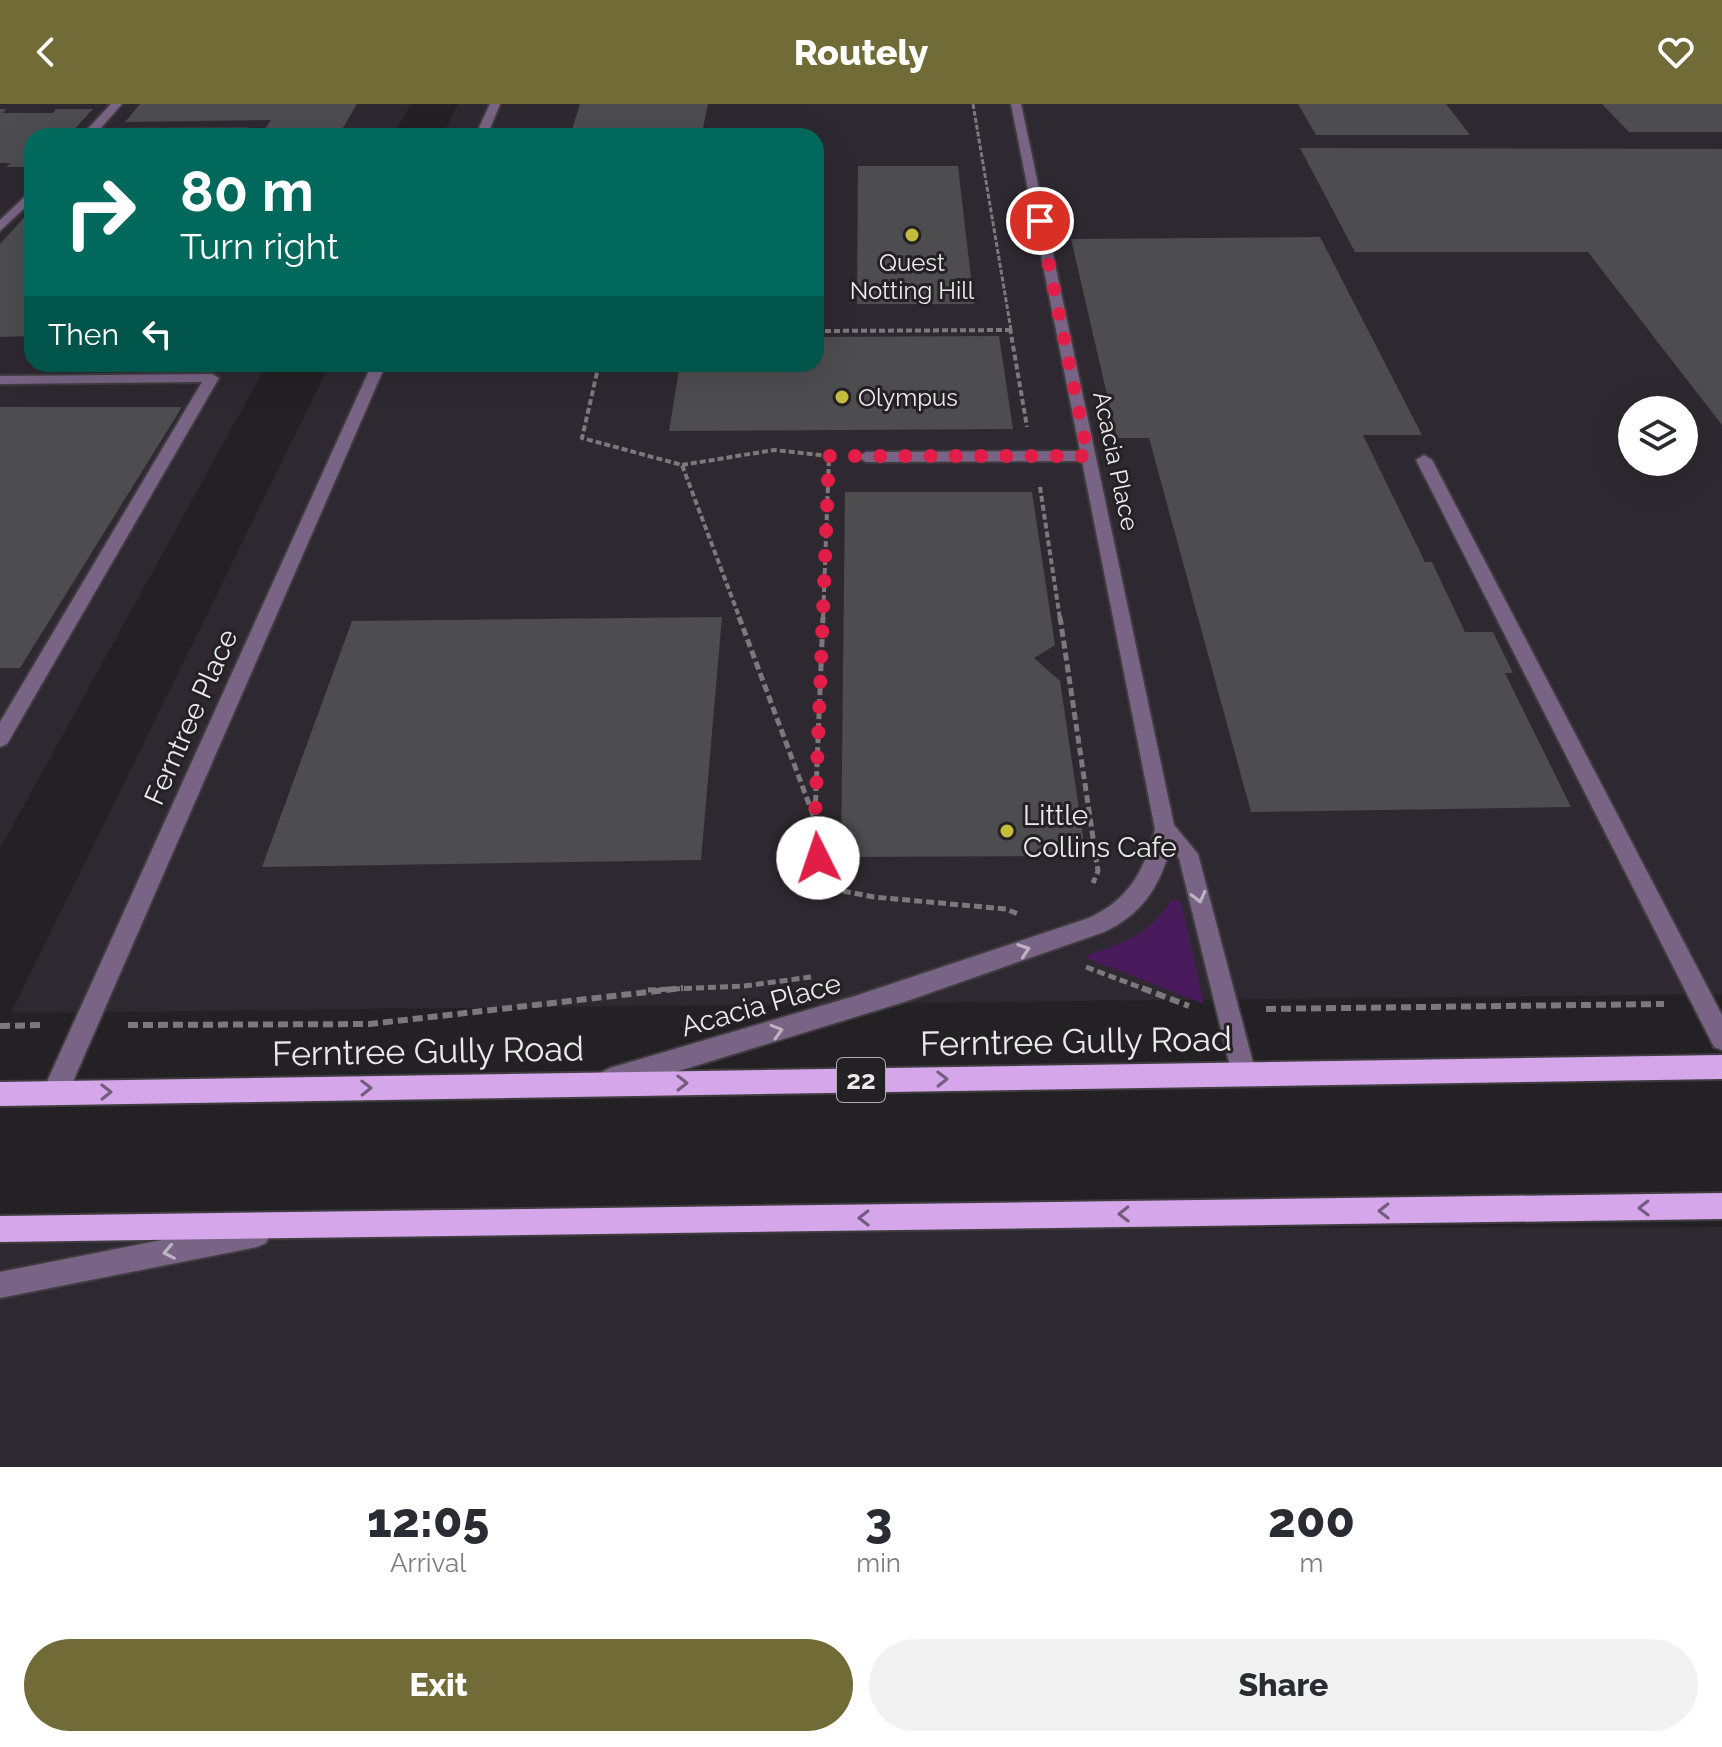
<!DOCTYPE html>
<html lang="en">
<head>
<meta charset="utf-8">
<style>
	:root { --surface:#fff; --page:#f2f2f3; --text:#2b2b33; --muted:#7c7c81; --accent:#716c37 }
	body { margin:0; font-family:Raleway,sans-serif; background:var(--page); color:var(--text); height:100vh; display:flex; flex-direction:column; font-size:30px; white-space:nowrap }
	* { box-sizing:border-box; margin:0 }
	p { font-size:26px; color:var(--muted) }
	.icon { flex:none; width:44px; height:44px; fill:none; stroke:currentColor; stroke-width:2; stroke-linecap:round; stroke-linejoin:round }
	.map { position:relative; height:1363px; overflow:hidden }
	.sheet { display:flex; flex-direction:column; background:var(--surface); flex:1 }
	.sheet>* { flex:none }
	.guide { position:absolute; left:24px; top:24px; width:800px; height:244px; border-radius:24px; box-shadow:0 8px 32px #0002; background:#00695c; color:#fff; overflow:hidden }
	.controls { position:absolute; left:1618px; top:292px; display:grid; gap:16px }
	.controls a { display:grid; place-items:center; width:80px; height:80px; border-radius:50%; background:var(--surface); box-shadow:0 8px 32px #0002; font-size:40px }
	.pin { position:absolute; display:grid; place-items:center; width:68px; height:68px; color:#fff; margin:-34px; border:4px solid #fff; border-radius:50%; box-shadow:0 2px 8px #0007 }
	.me { position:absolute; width:88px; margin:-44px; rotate:356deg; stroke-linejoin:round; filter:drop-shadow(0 0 6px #0008) }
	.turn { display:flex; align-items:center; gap:28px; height:168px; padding:0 24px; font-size:36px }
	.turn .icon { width:104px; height:104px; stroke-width:2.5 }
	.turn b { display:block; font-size:56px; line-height:68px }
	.then { display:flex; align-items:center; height:76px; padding:0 24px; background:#0003; gap:16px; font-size:30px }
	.eta { display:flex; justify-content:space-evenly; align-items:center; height:136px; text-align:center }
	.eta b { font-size:48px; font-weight:800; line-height:56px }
	.action { display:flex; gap:16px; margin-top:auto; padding:16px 24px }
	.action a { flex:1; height:92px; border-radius:48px; background:var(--accent); color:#fff; font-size:32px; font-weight:800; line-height:92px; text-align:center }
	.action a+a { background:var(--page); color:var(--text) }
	header { display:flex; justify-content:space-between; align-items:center; height:104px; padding:0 24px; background:var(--accent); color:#fff; font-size:36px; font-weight:800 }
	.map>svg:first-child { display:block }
	.built { fill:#2e2930; fill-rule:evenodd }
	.green { fill:#4a1b5c }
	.building { fill:#4d4c4e }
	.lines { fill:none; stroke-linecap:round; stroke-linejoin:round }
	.minor-casing { stroke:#3f3d40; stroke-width:4 }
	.major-casing { stroke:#3f3d40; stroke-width:4 }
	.path-far3 { stroke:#7b797c; stroke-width:3; stroke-dasharray:5 2; stroke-linecap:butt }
	.path-far2 { stroke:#7b797c; stroke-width:4; stroke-dasharray:6 3; stroke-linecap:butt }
	.path-far1 { stroke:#7b797c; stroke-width:5; stroke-dasharray:8 4; stroke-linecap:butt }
	.path { stroke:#7b797c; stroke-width:6; stroke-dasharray:10 5; stroke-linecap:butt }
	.minor { fill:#7a6485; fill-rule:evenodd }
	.major { fill:#d5a6ea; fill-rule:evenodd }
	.oneway { stroke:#bdb4c2 }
	.oneway2 { stroke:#735d7d }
	.route { stroke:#e11d48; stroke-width:14; stroke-dasharray:0 25.2 }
	.poi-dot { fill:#c6bc3c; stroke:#232124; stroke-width:3 }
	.labels { text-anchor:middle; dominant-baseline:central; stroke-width:6; stroke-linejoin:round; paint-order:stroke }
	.far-poi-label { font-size:24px; fill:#eae9eb; stroke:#232124 }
	.far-street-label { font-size:24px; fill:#eae9eb; stroke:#232124 }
	.shield { fill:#232124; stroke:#aeadaf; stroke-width:2 }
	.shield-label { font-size:26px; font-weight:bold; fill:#eae9eb }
	.street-label { font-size:28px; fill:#eae9eb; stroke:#232124 }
	.poi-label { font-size:28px; fill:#eae9eb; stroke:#232124; text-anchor:start }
	.near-street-label { font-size:34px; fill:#eae9eb; stroke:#232124 }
</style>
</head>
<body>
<header><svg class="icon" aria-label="back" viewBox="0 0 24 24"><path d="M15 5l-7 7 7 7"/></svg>Routely<svg class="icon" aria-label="heart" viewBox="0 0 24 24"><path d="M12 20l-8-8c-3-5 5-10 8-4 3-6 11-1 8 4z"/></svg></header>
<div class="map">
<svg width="1722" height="1363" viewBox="0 0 1722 1363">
	<rect width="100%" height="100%" fill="#232124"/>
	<g class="built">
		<polygon points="0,0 411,0 393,32 32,32 32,260 267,260 0,745"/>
		<path d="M458 0H1722V890L11 909 330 260H816V32H442ZM1632 306H1684V358H1632Z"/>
		<polygon points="1722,1123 1722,1363 0,1363 0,1128"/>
	</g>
	<path class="green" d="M1171 796 1181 797 1204 900 1084 853C1122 838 1149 833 1171 796Z"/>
	<g class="building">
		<polygon points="140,0 357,0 338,32 260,32 271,16 125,18"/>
		<polygon points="580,0 708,0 702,29 683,29 683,32 570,32"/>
		<polygon points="1298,0 1446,0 1470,31 1316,31"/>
		<polygon points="1602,0 1722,0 1722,28 1629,28"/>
		<polygon points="0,5 6,5 3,9 53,9 56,5 93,5 68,32 32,32 32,63 6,63 11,59 0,59"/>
		<polygon points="1300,44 1722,45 1722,321 1588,148 1355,148"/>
		<polygon points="858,62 958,62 974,200 857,200"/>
		<polygon points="32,105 32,232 0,233 0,140"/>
		<polygon points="1320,133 1422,331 1363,331 1425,458 1432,458 1465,528 1493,528 1513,569 1505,569 1571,703 1251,708 1149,334 1117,334 1071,135"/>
		<polygon points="999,232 1013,325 669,327 680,260 816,260 816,233"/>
		<polygon points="0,303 182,303 20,564 0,564"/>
		<polygon points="845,388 1032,388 1055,541 1034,554 1060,577 1086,752 841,753"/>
		<polygon points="722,513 701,756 262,763 352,517"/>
	</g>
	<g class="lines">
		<defs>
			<g id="minor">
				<polygon points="111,0 122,0 99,26 247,25 253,28 247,31 81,32"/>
				<polygon points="490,0 500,0 487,32 475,32"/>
				<path d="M1011 0H1021L1174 721 1198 750 1256 970 1252 978 1244 982 1236 978 1232 970 1179 754 1170 745C1159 784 1141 811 1104 828L904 898 610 988 602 984 598 976 602 968 610 964 855 892 1089 814C1129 795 1144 768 1155 725L1082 357 866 358 858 353 866 348 1080 347Z"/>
				<polygon points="32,86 32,97 0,127 0,116"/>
				<polygon points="372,260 386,260 64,998 55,1001 46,998 43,989 46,980"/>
				<polygon points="212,270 219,274 7,640 0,643 0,618 202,278 0,280 0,272"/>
				<polygon points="1424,351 1432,356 1722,911 1722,946 1714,943 1416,356"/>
				<polygon points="257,1117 266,1121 270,1130 266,1139 257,1143 0,1194 0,1168"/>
			</g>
			<g id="major">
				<polygon points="1722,951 1722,975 0,1002 0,978"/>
				<polygon points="1722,1089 1722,1115 0,1138 0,1112"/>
			</g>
		</defs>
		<use href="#minor" class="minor-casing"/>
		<use href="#major" class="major-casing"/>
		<g class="path-far3">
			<polyline points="973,0 1011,226"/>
			<polyline points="816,192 821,192 820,226"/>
		</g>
		<g class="path-far2">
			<polyline points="1010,224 1027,323"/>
			<polyline points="816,227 1010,226"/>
			<polyline points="820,227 820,224"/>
			<polyline points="599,260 582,334 682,361 740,515"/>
			<polyline points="682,361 774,346 829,352"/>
			<polyline points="1040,383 1060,515"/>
			<polyline points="823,515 829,354"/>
		</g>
		<g class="path-far1">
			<polyline points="739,513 815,716 818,754 832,785 874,793 1006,805 1018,810"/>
			<polyline points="1060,513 1098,767 1093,779"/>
			<polyline points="815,711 823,513"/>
			<polyline points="1086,863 1147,886"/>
			<polyline points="648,886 744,882 811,873"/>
		</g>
		<g class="path">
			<polyline points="1142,884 1189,902"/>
			<polyline points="1266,905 1664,900"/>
			<polyline points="128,921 370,920 683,884"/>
			<polyline points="0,922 42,921"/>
		</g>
		<use href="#minor" class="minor"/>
		<use href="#major" class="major"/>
	</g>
	<defs><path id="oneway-chevron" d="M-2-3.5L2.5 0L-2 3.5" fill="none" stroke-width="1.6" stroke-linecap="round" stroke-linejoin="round" transform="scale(2)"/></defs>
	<g class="oneway">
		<use href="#oneway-chevron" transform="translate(1199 793) rotate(76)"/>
		<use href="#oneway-chevron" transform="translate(1024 846) rotate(-19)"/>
		<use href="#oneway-chevron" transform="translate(777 927) rotate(-16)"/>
		<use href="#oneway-chevron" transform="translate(169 1148) rotate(169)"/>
	</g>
	<g class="oneway2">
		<use href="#oneway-chevron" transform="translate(942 975) rotate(-1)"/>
		<use href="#oneway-chevron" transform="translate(682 979) rotate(-1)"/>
		<use href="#oneway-chevron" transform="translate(366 984) rotate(-1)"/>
		<use href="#oneway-chevron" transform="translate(106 988) rotate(-1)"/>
		<use href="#oneway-chevron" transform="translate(1644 1104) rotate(179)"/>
		<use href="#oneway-chevron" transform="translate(1384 1107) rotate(179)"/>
		<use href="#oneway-chevron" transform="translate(1124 1110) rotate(179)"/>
		<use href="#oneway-chevron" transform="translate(864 1114) rotate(179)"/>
	</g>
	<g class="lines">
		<polyline class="route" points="818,754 815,716 829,352 1088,352 1040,117"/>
	</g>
	<g class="poi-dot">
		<circle cx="912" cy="131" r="8"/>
		<circle cx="842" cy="293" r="8"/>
		<circle cx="1007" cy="727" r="8"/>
	</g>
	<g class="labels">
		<g class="far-poi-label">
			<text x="912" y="158">Quest<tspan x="912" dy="28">Notting Hill</tspan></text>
			<text x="858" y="293" text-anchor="start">Olympus</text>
		</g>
		<g class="far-street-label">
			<text transform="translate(1116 357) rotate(78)">Acacia Place</text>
		</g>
		<rect class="shield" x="837" y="954" width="48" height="44" rx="6"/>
		<g class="shield-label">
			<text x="861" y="976">22</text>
		</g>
		<g class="street-label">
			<text transform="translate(191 613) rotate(-66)">Ferntree Place</text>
			<text transform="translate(761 901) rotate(-16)">Acacia Place</text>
		</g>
		<g class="poi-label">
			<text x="1023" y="711">Little<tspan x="1023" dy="32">Collins Cafe</tspan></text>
		</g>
		<g class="near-street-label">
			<text transform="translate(1076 937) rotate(-1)">Ferntree Gully Road</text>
			<text transform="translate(428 947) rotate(-1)">Ferntree Gully Road</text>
		</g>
	</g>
</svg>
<div class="controls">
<a><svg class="icon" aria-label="layers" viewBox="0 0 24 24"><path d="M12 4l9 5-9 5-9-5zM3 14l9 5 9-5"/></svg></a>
</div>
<div class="pin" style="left:1040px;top:117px;background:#d93025"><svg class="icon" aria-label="arrive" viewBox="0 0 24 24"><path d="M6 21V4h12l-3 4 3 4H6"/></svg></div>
<svg class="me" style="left:818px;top:754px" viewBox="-20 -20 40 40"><circle r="19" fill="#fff"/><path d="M0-13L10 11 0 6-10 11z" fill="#e11d48"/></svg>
<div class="guide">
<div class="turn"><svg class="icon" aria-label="right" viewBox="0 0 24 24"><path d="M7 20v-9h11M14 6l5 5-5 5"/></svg><div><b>80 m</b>Turn right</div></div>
<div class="then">Then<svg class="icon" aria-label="left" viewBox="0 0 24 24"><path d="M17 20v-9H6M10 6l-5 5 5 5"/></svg></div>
</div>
</div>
<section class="sheet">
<div class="eta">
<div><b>12:05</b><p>Arrival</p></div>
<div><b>3</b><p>min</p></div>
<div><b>200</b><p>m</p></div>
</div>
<div class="action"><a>Exit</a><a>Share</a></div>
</section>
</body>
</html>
